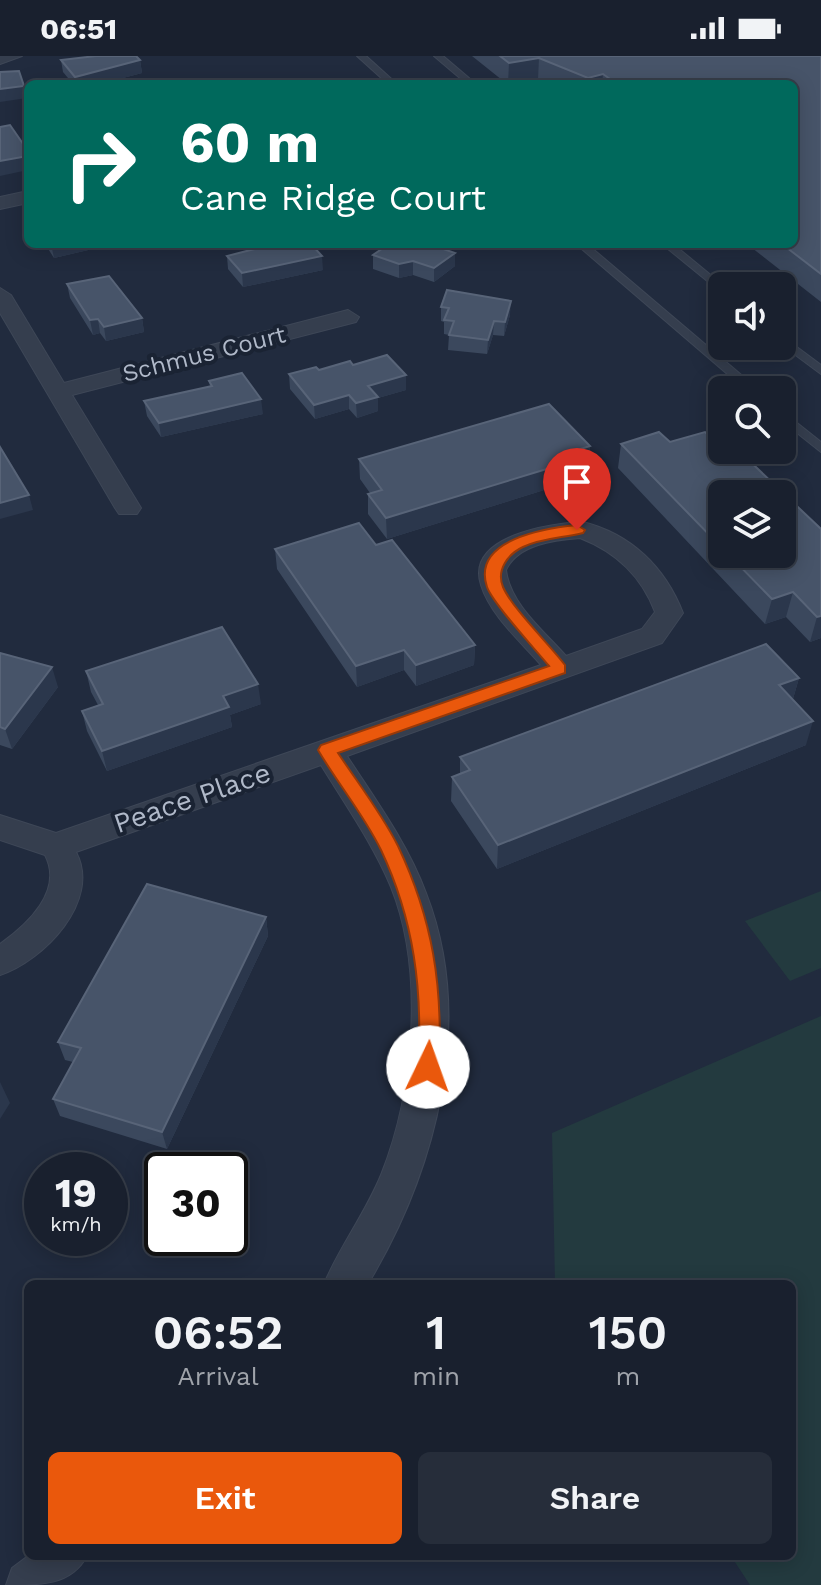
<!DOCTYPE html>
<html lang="en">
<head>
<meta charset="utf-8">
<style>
	:root { --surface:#19202e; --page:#262d3a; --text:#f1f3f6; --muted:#9fa3aa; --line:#373e4a; --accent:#ea580c }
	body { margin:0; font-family:"Work Sans",sans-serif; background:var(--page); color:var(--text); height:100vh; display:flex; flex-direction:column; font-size:30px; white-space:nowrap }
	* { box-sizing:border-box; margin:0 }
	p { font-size:26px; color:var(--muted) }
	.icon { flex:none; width:44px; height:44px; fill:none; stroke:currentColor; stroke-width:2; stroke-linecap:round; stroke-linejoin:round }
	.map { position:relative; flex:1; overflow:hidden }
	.drawer { position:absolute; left:24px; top:1224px; width:772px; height:280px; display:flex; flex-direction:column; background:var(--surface); border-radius:12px; box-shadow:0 4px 20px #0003,0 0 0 2px var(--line) }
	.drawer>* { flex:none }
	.top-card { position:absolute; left:24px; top:24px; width:774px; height:168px; border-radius:12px; box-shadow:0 4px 20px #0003,0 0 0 2px var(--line); background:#00695c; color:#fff; overflow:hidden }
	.tools { position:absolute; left:708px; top:216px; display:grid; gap:16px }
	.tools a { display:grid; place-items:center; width:88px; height:88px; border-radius:12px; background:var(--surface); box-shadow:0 4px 20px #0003,0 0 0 2px var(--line); font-size:40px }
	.speed { position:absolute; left:24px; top:1096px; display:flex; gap:16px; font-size:40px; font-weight:700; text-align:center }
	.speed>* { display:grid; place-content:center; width:104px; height:104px; border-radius:50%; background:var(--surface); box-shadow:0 4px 20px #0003,0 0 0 2px var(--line); line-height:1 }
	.speed small { font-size:20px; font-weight:400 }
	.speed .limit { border:4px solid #111; border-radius:12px; background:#fff; color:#111 }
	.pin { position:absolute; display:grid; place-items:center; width:68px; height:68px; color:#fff; margin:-82px -34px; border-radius:50% 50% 50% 0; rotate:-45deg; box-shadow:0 0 8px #0007 }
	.pin .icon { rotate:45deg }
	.me { position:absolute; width:88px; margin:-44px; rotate:3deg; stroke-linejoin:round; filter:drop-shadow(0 0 6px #0008) }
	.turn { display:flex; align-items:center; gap:28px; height:168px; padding:0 24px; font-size:36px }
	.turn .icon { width:104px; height:104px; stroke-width:2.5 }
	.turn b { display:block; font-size:56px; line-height:68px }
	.eta { display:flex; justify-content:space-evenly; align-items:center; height:136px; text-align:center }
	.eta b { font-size:48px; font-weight:600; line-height:56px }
	.primary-button { display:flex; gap:16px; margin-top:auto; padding:16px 24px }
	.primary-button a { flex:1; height:92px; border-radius:12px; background:var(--accent); color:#fff; font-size:32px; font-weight:600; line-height:92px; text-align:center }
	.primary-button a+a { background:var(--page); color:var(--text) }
	.status { display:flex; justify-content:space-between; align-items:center; height:56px; padding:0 40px; background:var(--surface); direction:ltr }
	.status svg { height:22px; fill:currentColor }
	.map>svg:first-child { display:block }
	.green { fill:#233a3f }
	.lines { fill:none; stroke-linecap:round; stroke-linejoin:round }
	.service-casing { stroke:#3e4757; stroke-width:2 }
	.minor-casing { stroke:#3e4757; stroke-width:2 }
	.service { fill:#353e4e; fill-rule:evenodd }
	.minor { fill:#353e4e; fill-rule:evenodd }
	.wall { fill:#3b485d; fill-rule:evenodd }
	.shaded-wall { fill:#2b374c }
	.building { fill:#475469; stroke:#586478; stroke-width:2 }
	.route { fill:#ea580c; stroke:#983908; stroke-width:2 }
	.labels { text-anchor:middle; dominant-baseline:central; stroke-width:8; stroke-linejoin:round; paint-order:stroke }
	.far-street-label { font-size:24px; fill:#b0b9c9; stroke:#1a2333 }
	.street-label { font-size:28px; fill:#b0b9c9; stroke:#1a2333 }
</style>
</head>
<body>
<div class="status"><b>06:51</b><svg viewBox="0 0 49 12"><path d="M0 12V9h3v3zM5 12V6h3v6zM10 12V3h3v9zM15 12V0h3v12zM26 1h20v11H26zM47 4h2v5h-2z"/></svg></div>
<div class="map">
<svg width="821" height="1529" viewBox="0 0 821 1529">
	<rect width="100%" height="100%" fill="#212b3e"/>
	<g class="green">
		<polygon points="821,835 821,912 790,925 745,865"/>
		<polygon points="821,960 821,1529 750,1529 731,1500 792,1500 792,1228 555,1228 552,1077"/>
	</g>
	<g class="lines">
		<defs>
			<g id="service">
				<polygon points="357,0 366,0 397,28 388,28"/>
				<polygon points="434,0 443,0 476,28 467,28"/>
				<polygon points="576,188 587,188 759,334 746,334"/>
				<polygon points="662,188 673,188 724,230 722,237"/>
				<polygon points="782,280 821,309 821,318 782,289"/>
				<polygon points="782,355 821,386 821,396 782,365"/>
			</g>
			<g id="minor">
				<polygon points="0,0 22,0 0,8"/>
				<polygon points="28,135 28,147 0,153 0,141"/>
				<polygon points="0,232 11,239 64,327 348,254 359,261 356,266 72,339 141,452 137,458 119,458 115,452 0,257"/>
				<path d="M583 466C631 478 665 511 683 557L662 587 347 700C375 743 408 788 426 837 476 965 436 1115 368 1228H324C340 1190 365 1158 381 1119 414 1037 425 915 391 831 373 788 345 748 321 709L76 796C102 845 43 905 0 919V888C27 869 64 835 45 799L0 784V759L56 777 541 609C521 586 490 559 481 529 465 480 551 467 583 466ZM580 482C616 496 642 521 655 556L642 573 566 600C544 575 510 548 506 514 518 488 555 484 580 482Z"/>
				<path d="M28 1500H87C71 1529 42 1529 6 1529L12 1512Z"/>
			</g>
		</defs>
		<use href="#service" class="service-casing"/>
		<use href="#minor" class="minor-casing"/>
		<use href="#service" class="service"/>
		<use href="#minor" class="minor"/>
	</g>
	<g class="wall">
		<polygon points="472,0 821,0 821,246 747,188 794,188 794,28 549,28 538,23 507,28"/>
		<polygon points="61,4 140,4 142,17 100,28 73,28 63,16"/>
		<polygon points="45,188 114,188 54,202"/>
		<polygon points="440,192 455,197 455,210 434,226 413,219 399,222 373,213 373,199"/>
		<polygon points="227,200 323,214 243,231 228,213"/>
		<polygon points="67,228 142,262 144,276 106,285 100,277 93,279 70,242"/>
		<polygon points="441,251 510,259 504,280 493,279 487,298 448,294 449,279 444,278 444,266 441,265"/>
		<polygon points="353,309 406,334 378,342 378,355 357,362 349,353 315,363 290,333 289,318"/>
		<polygon points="209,325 263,358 161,381 147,360 144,345 210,331"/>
		<path d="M670 386 722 392 821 473V582L810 586 786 561 765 568 618 412 621 388ZM722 438 782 498H722Z"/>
		<polygon points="590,390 588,410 572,415 570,426 387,483 368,458 368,438 370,437 360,423 359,403"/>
		<polygon points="376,489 475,589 474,609 416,630 404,614 357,631 277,513 275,493"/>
		<polygon points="0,597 58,631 12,693 0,689"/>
		<polygon points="86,615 261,648 230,659 232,671 107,715 87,675 82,655 98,649 91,636"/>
		<polygon points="799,622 793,643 806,689 497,813 451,745 452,721 460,718 460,701"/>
		<polygon points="266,861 268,880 167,1093 60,1060 53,1043 73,1006 65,1004 58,986"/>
	</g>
	<g class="shaded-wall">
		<polygon points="539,2 538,23 508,28 509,7"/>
		<polygon points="140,4 142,17 100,28 76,28 75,21"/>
		<polygon points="603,18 602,28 588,28 588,22"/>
		<polygon points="24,30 27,42 0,46 0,33"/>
		<polygon points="28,100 28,114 0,120 0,105"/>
		<polygon points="51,188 114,188 54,202"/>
		<polygon points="455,197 455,210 434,226 434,212"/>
		<polygon points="322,200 323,214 243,231 242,217"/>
		<polygon points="413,205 413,219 399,222 399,208"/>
		<polygon points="511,245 510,259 504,280 505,266"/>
		<polygon points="142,262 144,276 106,285 104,271"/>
		<polygon points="98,263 100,277 93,279 90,264"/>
		<polygon points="494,265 493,279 487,298 488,284"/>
		<polygon points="406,319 406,334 378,342 378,355 357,362 356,347 368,330"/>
		<polygon points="349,339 349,353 315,363 314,349"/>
		<polygon points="261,343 263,358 161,381 159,367"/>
		<polygon points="590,390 588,410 572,415 570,426 387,483 386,462 565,398"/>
		<polygon points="29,439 33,454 0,463 0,447"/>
		<polygon points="793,536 786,561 765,568 772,543"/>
		<polygon points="821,560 821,582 810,586 817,561"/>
		<polygon points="475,589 474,609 416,630 416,609"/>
		<polygon points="404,594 404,614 357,631 356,610"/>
		<polygon points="52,611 58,631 12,693 5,673"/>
		<polygon points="799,622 792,646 779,629"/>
		<polygon points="258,628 261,648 230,659 232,671 107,715 102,695 223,640"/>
		<polygon points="813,665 806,689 497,813 498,789"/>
		<polygon points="266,861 268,880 167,1093 162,1076"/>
		<polygon points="0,1026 10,1047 0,1063"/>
	</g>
	<g class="building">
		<polygon points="96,0 136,0 140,4 75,21 61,4"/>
		<polygon points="500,0 821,0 821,218 782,188 794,188 794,28 617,28 603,18 588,22 539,2 509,7"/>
		<polygon points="19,15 24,30 0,33 0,16"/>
		<polygon points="10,69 28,95 28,100 0,105 0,71"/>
		<polygon points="274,188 311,188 322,200 242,217 227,200"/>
		<polygon points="389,188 432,188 432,189 455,197 434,212 413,205 399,208 373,199"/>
		<polygon points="109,220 142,262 104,271 98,263 90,264 67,228"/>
		<polygon points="447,234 511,245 505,266 494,265 488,284 449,279 454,265 444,264 449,252 441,251"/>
		<polygon points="387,299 406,319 368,330 378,341 356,347 349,339 314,349 289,318 316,311 319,314 350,305 353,309"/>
		<polygon points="242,317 261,343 159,367 144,345 212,330 209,325"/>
		<polygon points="549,348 590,390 565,398 573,405 386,462 368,438 382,434 359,403"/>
		<polygon points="659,376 670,386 705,376 722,392 722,394 726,396 738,394 821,473 821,560 817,561 793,536 772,543 728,498 782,498 782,438 722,438 722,492 621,388"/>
		<polygon points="0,391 29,439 0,447"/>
		<polygon points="359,467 376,489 392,484 475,589 416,609 404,594 356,610 275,493"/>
		<polygon points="222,571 258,628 223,640 229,651 102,695 82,655 103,648 86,615"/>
		<polygon points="766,588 799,622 779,629 813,665 498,789 452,721 470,714 460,701"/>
		<polygon points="0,597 52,611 5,673 0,671"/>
		<polygon points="147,828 266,861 162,1076 53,1043 81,992 58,986"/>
	</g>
	<path class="route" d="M577 469 585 474 583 477C563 482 542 482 523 491 508 498 496 514 503 531 512 552 550 589 565 609V617L338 697C358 727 382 758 398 790 433 864 443 930 439 1011L436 1018 428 1020 421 1018 418 1011C423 934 414 864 381 794 364 759 338 728 318 694L321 689 549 610C536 594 493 548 487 531 471 483 547 472 577 469Z"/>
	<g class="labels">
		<g class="far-street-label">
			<text transform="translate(204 298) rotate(-14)">Schmus Court</text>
		</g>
		<g class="street-label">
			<text transform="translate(192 742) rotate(-19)">Peace Place</text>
		</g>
	</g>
</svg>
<div class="tools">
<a><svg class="icon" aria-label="sound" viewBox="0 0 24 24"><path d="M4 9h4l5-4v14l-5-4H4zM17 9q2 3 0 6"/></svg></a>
<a><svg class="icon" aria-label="search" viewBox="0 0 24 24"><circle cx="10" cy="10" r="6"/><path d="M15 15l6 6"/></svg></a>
<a><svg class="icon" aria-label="layers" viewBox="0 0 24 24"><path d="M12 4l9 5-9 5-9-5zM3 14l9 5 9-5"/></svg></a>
</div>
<div class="speed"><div>19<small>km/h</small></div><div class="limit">30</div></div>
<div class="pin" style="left:577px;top:474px;background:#d93025"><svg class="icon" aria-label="arrive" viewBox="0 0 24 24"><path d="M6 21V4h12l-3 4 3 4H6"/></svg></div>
<svg class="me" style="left:428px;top:1011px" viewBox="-20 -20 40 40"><circle r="19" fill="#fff"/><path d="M0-13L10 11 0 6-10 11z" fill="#ea580c"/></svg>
<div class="top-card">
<div class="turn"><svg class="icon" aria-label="right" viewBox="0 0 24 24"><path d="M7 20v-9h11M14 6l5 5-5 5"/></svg><div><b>60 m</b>Cane Ridge Court</div></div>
</div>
<section class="drawer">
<div class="eta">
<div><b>06:52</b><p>Arrival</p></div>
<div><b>1</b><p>min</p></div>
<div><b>150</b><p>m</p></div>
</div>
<div class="primary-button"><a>Exit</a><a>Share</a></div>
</section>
</div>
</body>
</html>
